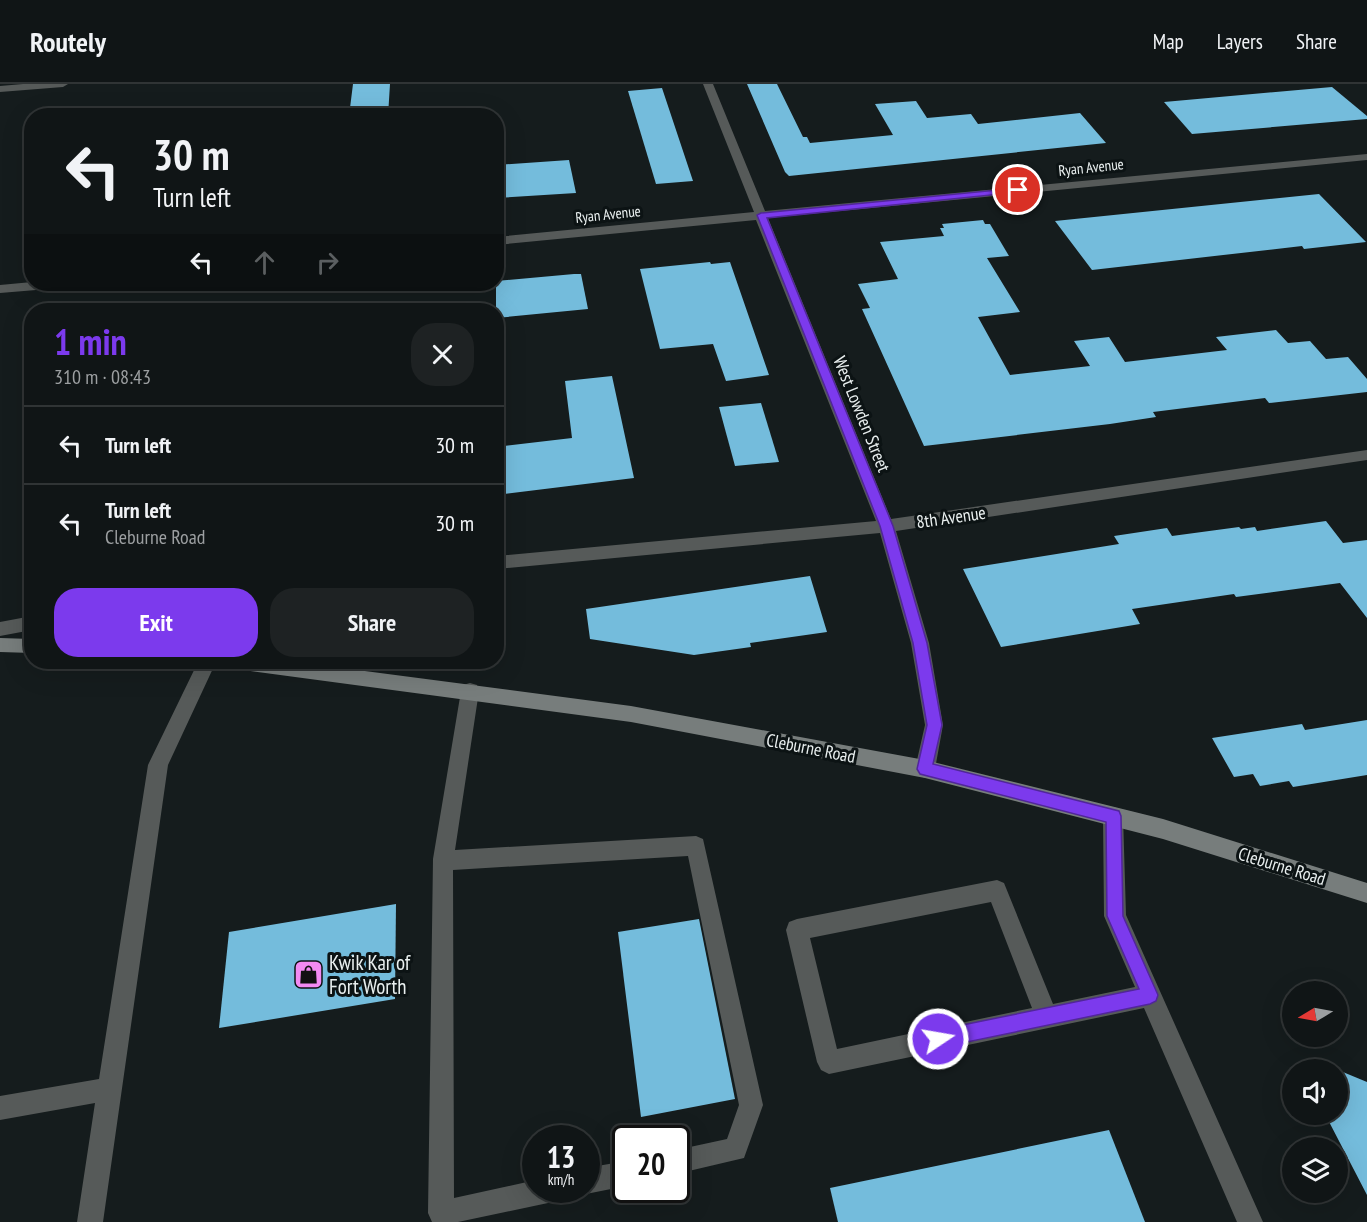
<!DOCTYPE html>
<html lang="en">
<head>
<meta charset="utf-8">
<style>
	:root { --surface:#101516; --page:#1e2223; --text:#f1f3f6; --muted:#9c9fa1; --line:#303435; --accent:#7c3aed }
	body { margin:0; font-family:"PT Sans Narrow",sans-serif; background:var(--page); color:var(--text); height:100vh; display:flex; flex-direction:column; font-size:22px; white-space:nowrap }
	* { box-sizing:border-box; margin:0 }
	p { font-size:20px; color:var(--muted) }
	.icon { flex:none; width:33px; height:33px; fill:none; stroke:currentColor; stroke-width:2; stroke-linecap:round; stroke-linejoin:round }
	.map { position:relative; flex:1; overflow:hidden }
	.sheet { position:absolute; left:24px; top:219px; width:480px; height:366px; display:flex; flex-direction:column; background:var(--surface); border-radius:24px; box-shadow:0 6px 24px #0002,0 0 0 2px var(--line) }
	.sheet>* { flex:none }
	.hud { position:absolute; left:24px; top:24px; width:480px; height:183px; border-radius:24px; box-shadow:0 6px 24px #0002,0 0 0 2px var(--line); background:#101516; color:var(--text); overflow:hidden }
	.needle { width:39px; rotate:260deg }
	.buttons { position:absolute; left:1282px; top:897px; display:grid; gap:12px }
	.buttons a { display:grid; place-items:center; width:66px; height:66px; border-radius:50%; background:var(--surface); box-shadow:0 6px 24px #0002,0 0 0 2px var(--line); font-size:30px }
	.speed { position:absolute; left:522px; top:1041px; display:flex; gap:12px; font-size:30px; font-weight:700; text-align:center }
	.speed>* { display:grid; place-content:center; width:78px; height:78px; border-radius:50%; background:var(--surface); box-shadow:0 6px 24px #0002,0 0 0 2px var(--line); line-height:1 }
	.speed small { font-size:15px; font-weight:400 }
	.speed .limit { border:3px solid #111; border-radius:9px; background:#fff; color:#111 }
	.pin { position:absolute; display:grid; place-items:center; width:51px; height:51px; color:#fff; margin:-26px; border:3px solid #fff; border-radius:50%; box-shadow:0 2px 6px #0007 }
	.me { position:absolute; width:66px; margin:-33px; rotate:78deg; stroke-linejoin:round; filter:drop-shadow(0 0 4px #0008) }
	.turn { display:flex; align-items:center; gap:21px; height:126px; padding:0 30px; font-size:27px }
	.turn .icon { width:78px; height:78px; stroke-width:2.5 }
	.turn b { display:block; font-size:42px; line-height:51px }
	.lanes { display:flex; align-items:center; height:57px; padding:0 30px; background:#0003; justify-content:center; gap:30px; direction:ltr }
	.lanes .off { opacity:.35 }
	.round { display:grid; place-items:center; flex:none; width:63px; height:63px; border-radius:24px; background:var(--page) }
	.summary { display:flex; align-items:center; justify-content:space-between; height:102px; padding:0 30px }
	h1 { font-size:36px; font-weight:700; line-height:45px; color:var(--accent) }
	.cta { display:flex; gap:12px; margin-top:auto; padding:12px 30px }
	.cta a { flex:1; height:69px; border-radius:24px; background:var(--accent); color:#fff; font-size:24px; font-weight:700; line-height:69px; text-align:center }
	.cta a+a { background:var(--page); color:var(--text) }
	ul { padding:0; list-style:none }
	li { display:flex; align-items:center; gap:18px; height:78px; padding:0 30px; border-top:2px solid var(--line) }
	li div { flex:1 }
	li b { display:block; font-size:22px }
	li em { font-style:normal }
	header { display:flex; align-items:center; gap:36px; box-sizing:border-box; height:84px; padding:0 30px; background:var(--surface); border-bottom:2px solid var(--line) }
	header strong { font-size:28px }
	nav { display:flex; gap:33px; margin-inline-start:auto; font-size:21px }
	.map>svg:first-child { display:block }
	.building { fill:#74bcdc }
	.lines { fill:none; stroke-linecap:round; stroke-linejoin:round }
	.lane { fill:#565a59; fill-rule:evenodd }
	.street { fill:#565a59; fill-rule:evenodd }
	.secondary { fill:#777d7c; fill-rule:evenodd }
	.route { fill:#7c3aed; stroke:#51269a; stroke-width:1.5 }
	.labels { text-anchor:middle; dominant-baseline:central; stroke-width:6; stroke-linejoin:round; paint-order:stroke }
	.far-street-label { font-size:15px; fill:#e9efef; stroke:#0c1314 }
	.street-label { font-size:18px; fill:#e9efef; stroke:#0c1314 }
	.near-poi-label { font-size:21px; fill:#e9efef; stroke:#0c1314; text-anchor:start }
</style>
</head>
<body>
<header>
<strong>Routely</strong>
<nav><a>Map</a><a>Layers</a><a>Share</a></nav>
</header>
<div class="map">
<svg width="1367" height="1138" viewBox="0 0 1367 1138">
	<rect width="100%" height="100%" fill="#151c1d"/>
	<g class="building">
		<polygon points="353,0 390,0 388,32 349,32"/>
		<polygon points="747,0 777,0 803,53 807,53 810,59 893,51 875,20 916,17 927,34 971,30 978,40 1080,29 1106,59 789,92 785,88"/>
		<polygon points="1332,3 1367,32 1367,35 1192,50 1164,18"/>
		<polygon points="662,4 693,97 656,100 628,7"/>
		<polygon points="569,76 576,109 496,114 496,81"/>
		<polygon points="1319,110 1366,158 1304,165 1302,162 1092,186 1055,137"/>
		<polygon points="983,136 985,140 990,140 1009,172 987,174 1020,228 978,233 1010,291 1090,282 1074,257 1109,253 1125,278 1227,266 1216,253 1276,246 1288,259 1310,257 1326,275 1348,273 1367,295 1367,308 1269,319 1265,314 1153,328 1156,333 1110,340 924,362 862,225 870,224 858,200 898,195 880,158 944,152 940,144 944,144 942,140"/>
		<polygon points="710,178 711,180 730,178 769,291 726,297 713,260 660,265 640,185"/>
		<polygon points="574,190 581,190 588,225 496,234 496,197"/>
		<polygon points="612,292 634,394 496,411 496,363 572,354 565,297"/>
		<polygon points="761,319 779,378 735,382 719,323"/>
		<polygon points="1326,437 1343,459 1367,456 1367,534 1340,499 1236,513 1234,510 1132,525 1140,540 1001,563 963,485 1119,460 1114,452 1167,444 1172,452 1239,443 1241,445 1255,443 1257,447"/>
		<polygon points="810,492 827,548 750,559 751,563 694,571 590,555 586,525"/>
		<polygon points="1367,636 1367,691 1293,703 1289,697 1260,702 1253,690 1234,693 1212,654 1302,640 1305,646"/>
		<polygon points="396,820 395,915 219,944 229,848"/>
		<polygon points="699,835 735,1015 641,1033 618,848"/>
		<polygon points="1338,986 1367,998 1367,1111 1325,1030 1338,1030"/>
		<polygon points="1109,1046 1145,1138 838,1138 830,1104"/>
	</g>
	<g class="lines">
		<g class="lane">
			<polygon points="198,578 216,578 168,681 103,1138 77,1138 95,1019 0,1036 0,1012 99,995 148,681"/>
			<polygon points="470,599 477,601 479,607 455,766 696,752 703,755 763,1021 744,1074 676,1090 676,1066 727,1055 739,1021 688,772 453,786 454,1114 536,1096 536,1106 561,1106 557,1115 548,1119 458,1138 432,1138 428,1129 433,775 461,607 463,601"/>
			<path d="M1113 723 1120 725 1123 732 1126 831 1263 1138H1237L1144 924 829 990 821 986 817 978 786 846 789 838 797 835 997 796 1004 799 1053 920 1135 903 1104 832 1103 732 1106 725ZM991 818 1032 924 837 965 810 854Z"/>
			<polygon points="626,1077 626,1102 586,1110 577,1106 586,1106 586,1084"/>
		</g>
		<g class="street">
			<polygon points="23,0 68,0 63,3 0,8 0,2"/>
			<polygon points="703,0 713,0 765,127 1367,70 1367,76 768,134 891,435 1367,366 1367,376 896,447 929,559 943,641 935,685 932,691 925,694 918,691 915,685 925,641 911,559 880,449 496,485 496,472 876,437 756,136 496,161 496,153 754,128"/>
			<polygon points="32,198 32,200 67,200 60,204 0,209 0,201"/>
			<polygon points="32,532 32,546 0,552 0,538"/>
		</g>
		<g class="secondary">
			<polygon points="0,554 32,555 32,569 0,568"/>
			<polygon points="234,578 296,578 631,622 925,676 1163,735 1367,799 1367,819 1163,755 925,694 631,638 243,586 237,583"/>
		</g>
	</g>
	<polygon class="route" points="1018,104 1022,106 1021,108 767,134 893,442 927,559 942,641 933,680 1119,727 1121,732 1123,832 1158,911 1156,917 1150,920 938,964 932,961 929,955 932,949 938,946 1139,905 1107,832 1106,738 920,690 917,685 927,641 913,559 880,442 757,131 761,129"/>
	<defs>
		<symbol id="shop-square" viewBox="-11 -11 22 22"><rect x="-9" y="-9" width="18" height="18" rx="4" fill="#f28af2" stroke="#0c1314"/><path d="M-5-2.5h2.3a2.7 3.5 0 0 1 5.4 0H5L5.5 6h-11ZM-1.5-2.5h3a1.5 2.3 0 0 0-3 0Z" fill="#111"/></symbol>
	</defs>
	<g fill-rule="evenodd">
		<use href="#shop-square" x="292" y="874" width="33" height="33"/>
	</g>
	<g class="labels">
		<g class="far-street-label">
			<text transform="translate(1091 83) rotate(-6)">Ryan Avenue</text>
			<text transform="translate(608 130) rotate(-6)">Ryan Avenue</text>
		</g>
		<g class="street-label">
			<text transform="translate(862 330) rotate(68)">West Lowden Street</text>
			<text transform="translate(951 433) rotate(-8)">8th Avenue</text>
			<text transform="translate(811 664) rotate(11)">Cleburne Road</text>
			<text transform="translate(1282 782) rotate(17)">Cleburne Road</text>
		</g>
		<g class="near-poi-label">
			<text x="329" y="878">Kwik Kar of<tspan x="329" dy="24">Fort Worth</tspan></text>
		</g>
	</g>
</svg>
<div class="buttons">
<a><svg class="needle" viewBox="-14 -14 28 28"><path d="M0-13l5 13h-10z" fill="#e53935"/><path d="M0 13l5-13h-10z" fill="#9c9fa1"/></svg></a>
<a><svg class="icon" aria-label="sound" viewBox="0 0 24 24"><path d="M4 9h4l5-4v14l-5-4H4zM17 9q2 3 0 6"/></svg></a>
<a><svg class="icon" aria-label="layers" viewBox="0 0 24 24"><path d="M12 4l9 5-9 5-9-5zM3 14l9 5 9-5"/></svg></a>
</div>
<div class="speed"><div>13<small>km/h</small></div><div class="limit">20</div></div>
<div class="pin" style="left:1018px;top:106px;background:#d93025"><svg class="icon" aria-label="arrive" viewBox="0 0 24 24"><path d="M6 21V4h12l-3 4 3 4H6"/></svg></div>
<svg class="me" style="left:938px;top:955px" viewBox="-20 -20 40 40"><circle r="17" fill="#7c3aed" stroke="#fff" stroke-width="3"/><path d="M0-11L8 9 0 5-8 9z" fill="#fff"/></svg>
<div class="hud">
<div class="turn"><svg class="icon" aria-label="left" viewBox="0 0 24 24"><path d="M17 20v-9H6M10 6l-5 5 5 5"/></svg><div><b>30 m</b>Turn left</div></div>
<div class="lanes"><svg class="icon" aria-label="left" viewBox="0 0 24 24"><path d="M17 20v-9H6M10 6l-5 5 5 5"/></svg><svg class="icon off" aria-label="ahead" viewBox="0 0 24 24"><path d="M12 20V5M6 11l6-6 6 6"/></svg><svg class="icon off" aria-label="right" viewBox="0 0 24 24"><path d="M7 20v-9h11M14 6l5 5-5 5"/></svg></div>
</div>
<section class="sheet">
<div class="summary"><div><h1>1 min</h1><p>310 m · 08:43</p></div><a class="round"><svg class="icon" aria-label="close" viewBox="0 0 24 24"><path d="M6 6l12 12M18 6L6 18"/></svg></a></div>
<ul>
<li><svg class="icon" aria-label="left" viewBox="0 0 24 24"><path d="M17 20v-9H6M10 6l-5 5 5 5"/></svg><div><b>Turn left</b></div><em>30 m</em></li>
<li><svg class="icon" aria-label="left" viewBox="0 0 24 24"><path d="M17 20v-9H6M10 6l-5 5 5 5"/></svg><div><b>Turn left</b><p>Cleburne Road</p></div><em>30 m</em></li>
</ul>
<div class="cta"><a>Exit</a><a>Share</a></div>
</section>
</div>
</body>
</html>
